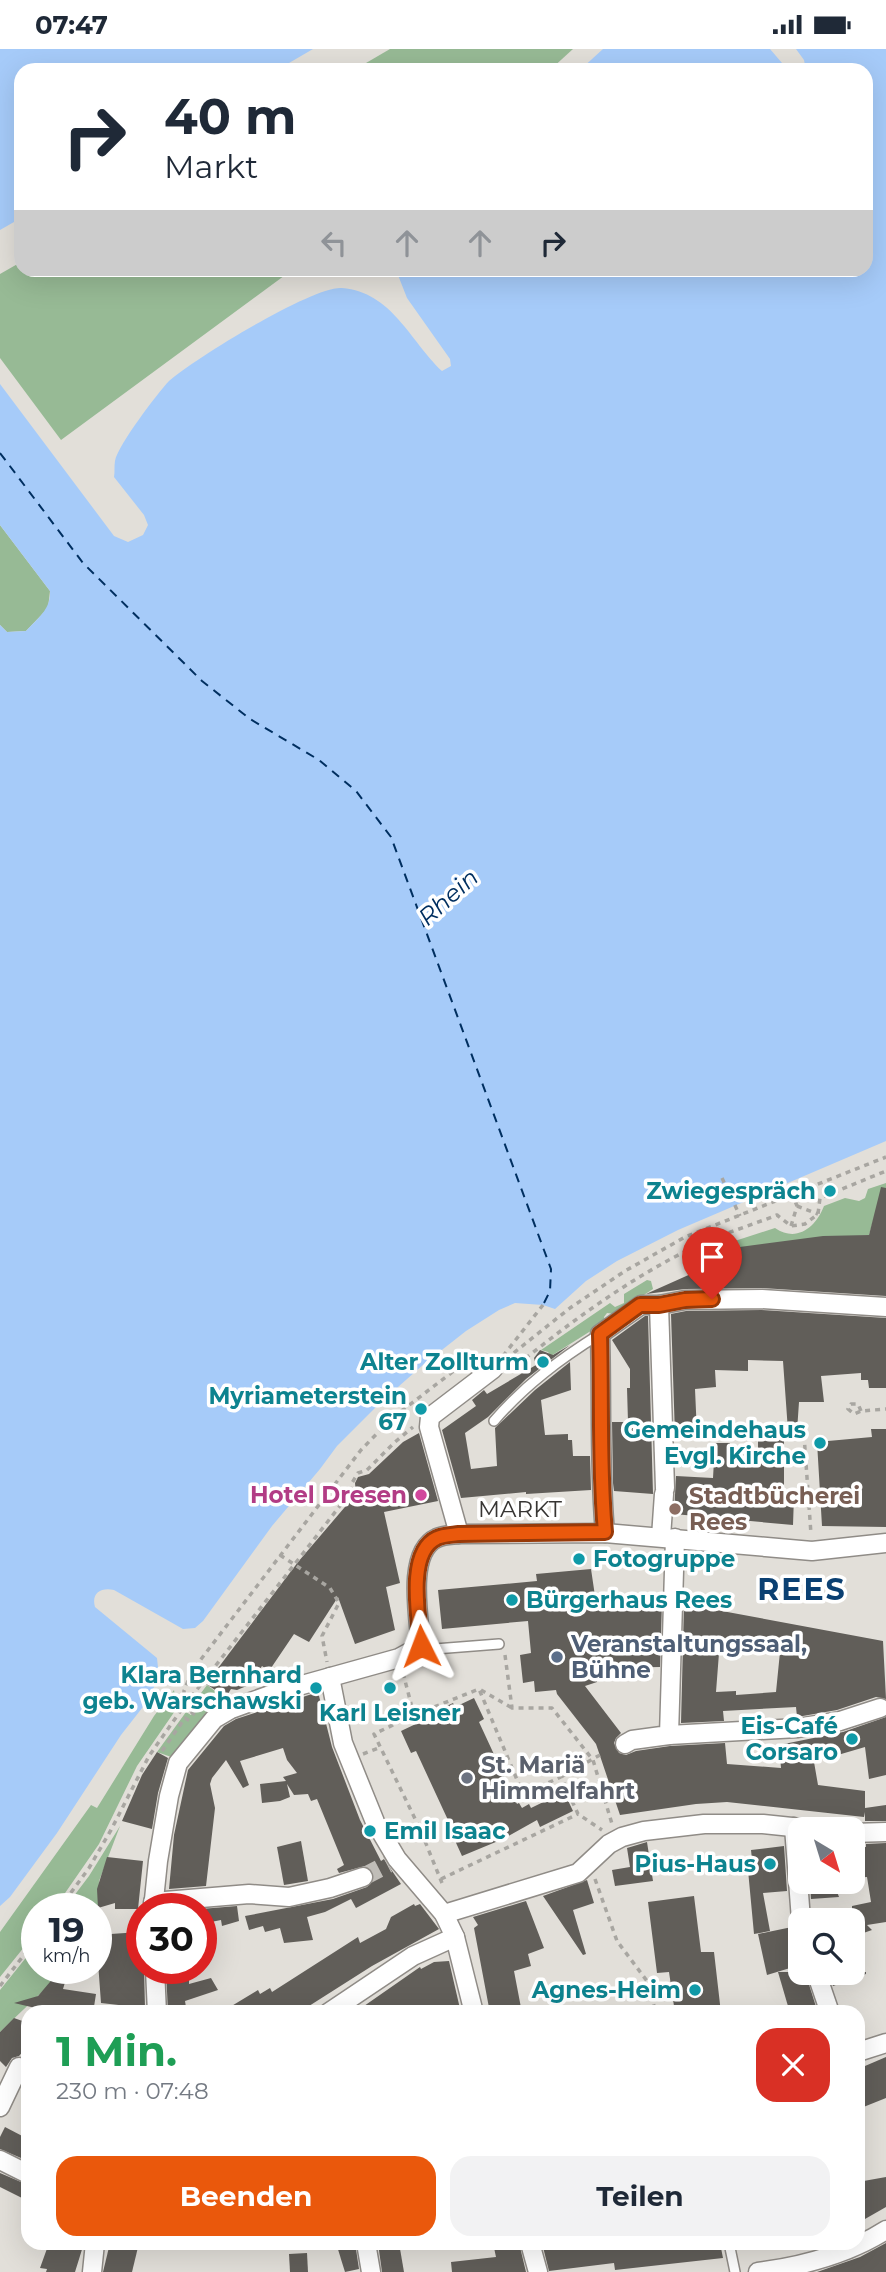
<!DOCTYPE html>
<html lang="de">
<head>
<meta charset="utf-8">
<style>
	:root { --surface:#fff; --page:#f2f2f3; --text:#1f2937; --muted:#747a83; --accent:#ea580c }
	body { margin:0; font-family:Montserrat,sans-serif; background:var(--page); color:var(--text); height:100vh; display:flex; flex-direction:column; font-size:26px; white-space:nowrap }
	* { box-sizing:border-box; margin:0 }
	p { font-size:23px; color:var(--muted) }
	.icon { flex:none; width:38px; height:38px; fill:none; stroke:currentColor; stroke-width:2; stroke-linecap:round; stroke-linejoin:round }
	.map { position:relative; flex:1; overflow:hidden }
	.panel { position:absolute; left:21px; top:1956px; width:844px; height:245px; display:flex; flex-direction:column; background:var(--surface); border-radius:21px; box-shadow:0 7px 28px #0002 }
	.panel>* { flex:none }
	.guide { position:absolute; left:14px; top:14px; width:859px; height:214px; border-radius:21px; box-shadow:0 7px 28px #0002; background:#fff; color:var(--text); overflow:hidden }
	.needle { width:46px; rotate:142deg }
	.fabs { position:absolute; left:788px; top:1768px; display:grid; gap:14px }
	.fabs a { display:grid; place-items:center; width:77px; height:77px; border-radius:14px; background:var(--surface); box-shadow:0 7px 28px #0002; font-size:35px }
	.speed { position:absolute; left:21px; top:1844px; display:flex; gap:14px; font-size:35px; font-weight:700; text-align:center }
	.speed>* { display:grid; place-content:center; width:91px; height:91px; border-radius:50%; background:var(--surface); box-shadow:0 7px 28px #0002; line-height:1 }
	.speed small { font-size:18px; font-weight:400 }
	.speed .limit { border:10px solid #d22; background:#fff; color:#111 }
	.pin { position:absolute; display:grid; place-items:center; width:60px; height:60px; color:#fff; margin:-72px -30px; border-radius:50% 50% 50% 0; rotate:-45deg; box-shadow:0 0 7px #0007 }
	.pin .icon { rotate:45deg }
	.me { position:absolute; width:77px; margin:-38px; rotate:357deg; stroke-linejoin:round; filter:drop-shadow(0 0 5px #0008) }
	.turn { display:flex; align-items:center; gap:24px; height:147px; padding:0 35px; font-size:32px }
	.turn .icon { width:91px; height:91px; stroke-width:2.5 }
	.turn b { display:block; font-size:49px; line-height:60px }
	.lanes { display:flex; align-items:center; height:66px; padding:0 35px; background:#0003; justify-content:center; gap:35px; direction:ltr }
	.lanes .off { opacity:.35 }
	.round { display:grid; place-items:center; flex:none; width:74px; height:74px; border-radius:21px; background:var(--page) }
	.head { display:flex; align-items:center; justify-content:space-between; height:119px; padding:0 35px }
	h1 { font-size:42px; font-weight:700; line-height:52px; color:#1e9e55 }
	.action { display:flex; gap:14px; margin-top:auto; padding:14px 35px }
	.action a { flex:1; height:80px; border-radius:21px; background:var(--accent); color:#fff; font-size:28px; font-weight:700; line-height:80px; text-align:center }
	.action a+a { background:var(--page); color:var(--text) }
	.status { display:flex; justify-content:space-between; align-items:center; height:49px; padding:0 35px; background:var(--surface); direction:ltr }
	.status svg { height:19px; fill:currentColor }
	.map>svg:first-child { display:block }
	.green { fill:#97ba95 }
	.water { fill:#a6cbf9 }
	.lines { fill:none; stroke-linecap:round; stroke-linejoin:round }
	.ferry { stroke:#002f60; stroke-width:2; stroke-dasharray:9 7; stroke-linecap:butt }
	.building { fill:#615e59; fill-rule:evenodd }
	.minor-tunnel { stroke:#c0bdb8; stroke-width:18; stroke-dasharray:18 9; stroke-linecap:butt }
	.service-casing { stroke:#908c87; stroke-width:12 }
	.minor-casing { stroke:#908c87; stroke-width:21 }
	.path { stroke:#a8a6a1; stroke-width:3.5; stroke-dasharray:5 5; stroke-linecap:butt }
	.service { stroke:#fff; stroke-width:9 }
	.minor { stroke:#fff; stroke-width:18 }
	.route-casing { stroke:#983908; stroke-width:18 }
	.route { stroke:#ea580c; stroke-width:12 }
	.culture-dot { fill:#0f9aa8; stroke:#fff; stroke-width:2.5 }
	.hotel-dot { fill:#d1479c; stroke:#fff; stroke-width:2.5 }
	.education-dot { fill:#8d6e63; stroke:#fff; stroke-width:2.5 }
	.service-dot { fill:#5c6f8a; stroke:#fff; stroke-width:2.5 }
	.worship-dot { fill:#6b7280; stroke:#fff; stroke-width:2.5 }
	.labels { text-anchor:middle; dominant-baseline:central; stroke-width:7; stroke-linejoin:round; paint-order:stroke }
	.culture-label { font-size:23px; font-weight:bold; fill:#0d838f; stroke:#fff; text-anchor:end }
	.hotel-label { font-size:23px; font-weight:bold; fill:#b23c85; stroke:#fff; text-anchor:end }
	.education-label { font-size:23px; font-weight:bold; fill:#785e54; stroke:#fff; text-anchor:start }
	.street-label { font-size:23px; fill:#373533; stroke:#fff }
	.service-label { font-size:23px; font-weight:bold; fill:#4e5e75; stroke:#fff; text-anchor:start }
	.worship-label { font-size:23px; font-weight:bold; fill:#5b616d; stroke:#fff; text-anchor:start }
	.water-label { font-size:24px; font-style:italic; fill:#002f60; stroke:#fff }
	.district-label { font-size:30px; font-weight:bold; letter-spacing:2px; fill:#0b4072; stroke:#fff }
</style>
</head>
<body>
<div class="status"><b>07:47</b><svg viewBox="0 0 49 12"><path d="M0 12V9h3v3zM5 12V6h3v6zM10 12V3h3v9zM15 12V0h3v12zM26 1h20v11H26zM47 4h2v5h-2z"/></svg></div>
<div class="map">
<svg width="886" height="2223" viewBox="0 0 886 2223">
	<rect width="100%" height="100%" fill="#e2dfd9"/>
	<g class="green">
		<polygon points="390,0 573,0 550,21 354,21"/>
		<polygon points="21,213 21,220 292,221 61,391 0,309 0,225"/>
		<polygon points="0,476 50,542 48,559 26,582 7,583 0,576"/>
		<path d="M886 1134V1144L878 1155 869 1186 704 1202 775 1179C797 1194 816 1178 824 1157L845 1149 859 1152 865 1149 868 1140Z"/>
		<polygon points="647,1231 651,1232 653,1240 615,1265 607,1264 604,1268 605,1273 551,1307 548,1303 541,1301 610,1254 615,1258 624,1254 624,1245"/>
		<polygon points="207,1636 223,1648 204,1668 174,1709 157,1703 186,1663 191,1666 201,1651 198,1648"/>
		<polygon points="174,1641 177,1659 137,1717 99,1795 54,1860 37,1860 37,1882 0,1928 0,1883 91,1756 97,1759 154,1667"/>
		<polygon points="120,1777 99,1832 98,1858 90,1860 64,1860 89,1827"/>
		<polygon points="37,1895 37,1920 60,1920 47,1938 0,1983 0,1941"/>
	</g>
	<g class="water">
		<polygon points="0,0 313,0 277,21 21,21 21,169 0,181"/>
		<polygon points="603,0 770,0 788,21 580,21"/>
		<path d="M796 0H886V1092L678 1181 617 1212 586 1232 555 1260 543 1256 515 1254 499 1261 466 1282 424 1315 381 1353 337 1397 320 1420 272 1477 203 1572 195 1579 183 1580 114 1541C101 1538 91 1544 95 1558L157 1609 159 1628 146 1654 121 1686 57 1784 10 1848 0 1857V576L7 583 26 582C38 569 51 560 50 542L0 476V335L114 487 128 493 143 486 148 476 144 466 114 428C115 423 114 417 115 412 118 396 157 345 169 332 192 311 314 236 342 239 392 243 410 292 442 322L451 317 450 310 407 249 396 221 866 220V21H806L804 11Z"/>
	</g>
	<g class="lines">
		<polyline class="ferry" points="0,404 83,514 202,632 250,670 319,711 356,742 391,788 551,1220 550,1242 543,1256"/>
	</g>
	<g class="building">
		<polygon points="881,1138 886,1139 886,1247 762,1239 685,1240 646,1245 693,1224 687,1205 823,1187 869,1186"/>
		<polygon points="762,1261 886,1269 886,1339 869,1339 868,1331 861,1331 861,1324 821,1327 824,1353 799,1353 797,1382 788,1382 783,1312 748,1311 748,1322 715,1321 716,1338 695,1340 697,1385 675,1387 671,1265 686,1262"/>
		<polygon points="645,1267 648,1267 653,1445 614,1442 613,1434 612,1373 628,1373 627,1339 630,1339 630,1320 612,1291"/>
		<polygon points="570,1296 526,1330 488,1368 465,1384 471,1420 497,1417 495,1379 535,1341 570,1313 571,1341 541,1351 545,1386 568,1385 568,1391 572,1391 573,1407 590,1407 591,1441 526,1445 526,1443 461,1449 442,1381 476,1357 472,1351 484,1341 487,1345 536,1316 534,1309 540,1301 553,1306"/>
		<polygon points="871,1380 886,1380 886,1478 822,1477 817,1393 872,1388"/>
		<polygon points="758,1382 784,1384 784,1447 794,1447 793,1476 674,1465 676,1427 713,1429 715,1394 730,1394 730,1401 758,1402"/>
		<polygon points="419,1384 438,1452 384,1463 400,1534 386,1538 395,1581 355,1595 338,1548 309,1593 294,1585 269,1622 262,1617 249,1636 237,1641 231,1640 226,1648 206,1635 298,1513 356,1445 355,1434 358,1428 369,1425 403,1393"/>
		<polygon points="591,1520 595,1547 662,1552 660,1618 602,1619 602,1626 596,1627 597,1633 585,1637 621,1684 616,1689 614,1694 619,1704 626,1706 636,1702 670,1697 725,1694 727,1715 781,1719 779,1696 843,1683 886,1668 886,1726 869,1730 865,1698 814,1713 818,1736 865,1742 865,1759 886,1756 886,1772 865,1772 865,1763 864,1768 727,1753 696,1755 620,1766 596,1695 557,1645 556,1641 535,1643 534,1632 523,1634 520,1606 531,1604 528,1572 442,1580 438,1541 537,1532 536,1525"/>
		<path d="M684 1555 883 1592 886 1650 876 1648 837 1661 797 1668 796 1658 723 1662 724 1672 681 1674ZM720 1591 780 1603 776 1643 736 1646V1642L716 1643Z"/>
		<polygon points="318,1643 332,1698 360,1771 381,1812 384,1810 401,1835 356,1859 351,1850 325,1863 307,1868 313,1891 284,1894 280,1879 265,1883 263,1877 249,1881 245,1867 333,1850 367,1838 374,1830 371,1820 365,1817 339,1824 337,1820 344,1816 317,1750 311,1752 308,1745 294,1746 287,1735 290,1748 280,1752 262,1754 260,1735 286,1732 283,1728 297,1724 287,1711 283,1699 240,1712 249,1736 243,1739 226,1711 212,1729 210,1735 215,1759 206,1837 169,1840 174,1786 188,1721 224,1677 236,1670"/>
		<polygon points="474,1649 484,1670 479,1673 517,1755 519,1754 522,1759 529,1755 531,1759 564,1743 573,1762 540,1778 537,1771 503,1790 462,1807 452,1785 454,1784 416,1702 411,1704 401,1682 420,1673 419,1670 453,1654 455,1658"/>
		<polygon points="157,1703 168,1709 158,1744 152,1780 122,1772 142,1726"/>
		<polygon points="301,1792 308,1832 284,1836 277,1798"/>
		<polygon points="647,1793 653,1832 615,1837 612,1821 630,1818 627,1799"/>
		<polygon points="886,1794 886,1873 867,1876 872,1881 852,1888 852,1857 871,1853 867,1828 852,1829 852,1799 866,1798 866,1795"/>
		<polygon points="784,1797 787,1842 763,1844 770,1882 754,1885 748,1821 753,1820 751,1801"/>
		<polygon points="107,1808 143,1812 138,1860 115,1860 115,1854 98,1859 97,1840"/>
		<polygon points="587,1831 594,1854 573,1861 586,1905 583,1906 543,1847"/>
		<polygon points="810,1832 833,1832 839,1848 811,1850"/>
		<polygon points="694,1847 701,1903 714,1903 721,1964 675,1964 669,1923 657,1924 648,1853"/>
		<polygon points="526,1852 544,1899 528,1905 531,1917 514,1922 522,1964 490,1964 474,1879 478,1876 473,1868"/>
		<polygon points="414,1855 415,1857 420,1855 439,1880 372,1917 298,1964 220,1964 258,1941 260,1945 270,1939 272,1943 358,1888 360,1894 386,1880 391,1868"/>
		<polygon points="237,1857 239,1872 222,1877 221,1871 201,1875 201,1860"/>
		<polygon points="792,1878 797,1881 800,1891 800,1916 767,1926 758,1885"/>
		<polygon points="140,1883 141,1920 144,1920 145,1959 101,1954 96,1886"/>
		<polygon points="449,1912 461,1964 354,1964 420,1918 421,1920 434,1913"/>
		<polygon points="61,1920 69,1920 63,1940 96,1945 93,1964 57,1964 14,1954 38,1947"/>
		<polygon points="166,1920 189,1920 189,1935 211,1929 218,1941 185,1952 187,1964 168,1964"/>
		<polygon points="778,1923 805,1923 818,1964 790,1964"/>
		<polygon points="828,1923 866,1923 866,1925 833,1937"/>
		<polygon points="14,1969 28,1974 28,1997 19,2007 12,2009 6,2018 0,2012 0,1983"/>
		<polygon points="886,2008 886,2049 861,2059 858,2052 858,2020"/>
		<polygon points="5,2078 28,2090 28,2112 0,2100 0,2088"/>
		<polygon points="0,2124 28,2136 28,2152 0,2138"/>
		<polygon points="886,2128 886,2158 858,2174 858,2133"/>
		<polygon points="49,2194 84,2194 75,2223 46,2223 47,2220 40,2219"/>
		<polygon points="110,2194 139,2194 132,2223 103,2223"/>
		<polygon points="336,2194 355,2194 359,2220 345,2223"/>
		<polygon points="378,2194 399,2194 404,2223 382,2223"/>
		<polygon points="493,2194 519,2194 526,2223 452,2223 451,2213 496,2208"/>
		<polygon points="542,2194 720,2194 723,2209 615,2221 614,2214 549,2222"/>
		<polygon points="886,2194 886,2223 817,2223 860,2208"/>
		<polygon points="307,2204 308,2223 290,2223 289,2205"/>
	</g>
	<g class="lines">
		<polyline class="minor-tunnel" points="363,1828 388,1815"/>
		<defs>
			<g id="service">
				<path d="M494 1372C525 1336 560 1310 600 1285"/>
				<polyline points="421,1597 435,1600 499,1595"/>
				<polyline points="729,2194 735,2223"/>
			</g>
			<g id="minor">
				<polyline points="659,1256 665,1439"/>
				<path d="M605 1484C599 1418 602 1351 600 1285L641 1256H659L685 1251 762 1250 886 1258"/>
				<polyline points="459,1485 429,1378 430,1368 493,1320"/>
				<polyline points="661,1488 664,1445"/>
				<polyline points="330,1628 343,1694 375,1773 397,1810 444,1865 455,1888 474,1964"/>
				<polyline points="669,1686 798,1679 840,1672 880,1659"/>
				<polyline points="625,1695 632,1691 669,1686 675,1489"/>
				<polyline points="794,1778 801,1871"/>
				<polyline points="852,1784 886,1783"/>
				<polyline points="153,1853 249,1845 289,1848 330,1839 363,1828"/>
				<path d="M153 1860 158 1812 169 1747 178 1714 214 1670 231 1660 284 1641 399 1609 421 1597C419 1569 406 1503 437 1489 443 1486 452 1486 459 1485L605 1484 812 1502 886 1494"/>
				<polyline points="444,1865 578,1824 609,1795 622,1788 644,1782 704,1775 763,1775 811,1780"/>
				<polyline points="155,1920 157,1964"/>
				<polyline points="816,1923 830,1964"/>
				<polyline points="328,1964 413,1907 455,1888"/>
				<polyline points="858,2003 886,1994"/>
				<polyline points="0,2058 19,2018"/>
				<polyline points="0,2111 28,2125"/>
				<polyline points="366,2194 371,2223"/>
				<polyline points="530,2194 538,2223"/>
				<polyline points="92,2223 95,2194"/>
				<path d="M758 2223C803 2217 847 2206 886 2181"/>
			</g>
		</defs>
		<use href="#service" class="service-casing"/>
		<use href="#minor" class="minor-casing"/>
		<g class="path">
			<polyline points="722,1129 740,1167"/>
			<polyline points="797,1157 818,1165"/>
			<polyline points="791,1177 797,1157 793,1147"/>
			<polyline points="503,1307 543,1256"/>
			<polyline points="506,1310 570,1259 625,1222 685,1188 886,1108"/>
			<path d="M510 1322C566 1276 627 1231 692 1199 719 1186 749 1177 777 1166L791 1177 805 1175 818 1165 820 1149 886 1122"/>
			<polyline points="861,1362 858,1355 851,1355 848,1360 854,1365 861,1362 886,1360"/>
			<polyline points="804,1386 811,1485"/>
			<polyline points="280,1506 330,1539 339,1554 322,1587 327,1613"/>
			<polyline points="505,1606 512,1659 552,1659 593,1711 612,1775"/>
			<polyline points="403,1624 414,1666"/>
			<polyline points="481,1641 512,1659"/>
			<polyline points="192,1648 197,1651 190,1662 195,1666"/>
			<polyline points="185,1656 350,1444 352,1434 358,1424 367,1421 395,1393 413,1378"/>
			<polyline points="162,1702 185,1669 190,1672 191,1670"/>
			<polyline points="363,1705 381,1698"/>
			<polyline points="561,1728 600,1706"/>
			<polyline points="441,1830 578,1765"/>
			<polyline points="595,1830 617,1892 647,1932 656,1964"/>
			<polyline points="442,1834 420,1780 374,1685 414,1666 479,1640 523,1745 561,1728 578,1765 602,1781"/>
			<polyline points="59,1860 89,1819 111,1781 149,1707 184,1657 184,1642 192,1622 361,1401 391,1370 468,1311 481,1307"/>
			<polyline points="0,1937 37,1889"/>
		</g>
		<use href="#service" class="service"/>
		<use href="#minor" class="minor"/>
	</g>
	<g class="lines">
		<defs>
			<path id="route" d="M421 1597C419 1569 406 1503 437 1489 443 1486 452 1486 459 1485L605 1483C599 1418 602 1351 600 1285L640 1256H659L685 1251 712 1250"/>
		</defs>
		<use href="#route" class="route-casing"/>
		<use href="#route" class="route"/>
	</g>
	<g class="culture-dot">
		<circle cx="830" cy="1142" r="7"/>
		<circle cx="543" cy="1313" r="7"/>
		<circle cx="421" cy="1360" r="7"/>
		<circle cx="820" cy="1394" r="7"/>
		<circle cx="579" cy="1510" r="7"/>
		<circle cx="512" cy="1551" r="7"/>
		<circle cx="316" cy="1639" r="7"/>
		<circle cx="390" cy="1639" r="7"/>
		<circle cx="852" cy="1690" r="7"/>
		<circle cx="370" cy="1782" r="7"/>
		<circle cx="770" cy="1815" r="7"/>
		<circle cx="695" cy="1941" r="7"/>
	</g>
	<circle class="hotel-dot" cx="421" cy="1446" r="7"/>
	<circle class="education-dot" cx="675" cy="1460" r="7"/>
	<circle class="service-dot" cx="557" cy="1608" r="7"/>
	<circle class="worship-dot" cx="467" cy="1729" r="7"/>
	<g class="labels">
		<g class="culture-label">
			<text x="816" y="1142">Zwiegespräch</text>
			<text x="529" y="1313">Alter Zollturm</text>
			<text x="407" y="1347">Myriameterstein<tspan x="407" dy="26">67</tspan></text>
			<text x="806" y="1381">Gemeindehaus<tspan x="806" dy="26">Evgl. Kirche</tspan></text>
			<text x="593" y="1510" text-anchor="start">Fotogruppe</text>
			<text x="526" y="1551" text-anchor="start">Bürgerhaus Rees</text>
			<text x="302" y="1626">Klara Bernhard<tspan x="302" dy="26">geb. Warschawski</tspan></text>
			<text x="390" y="1664" text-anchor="middle">Karl Leisner</text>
			<text x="838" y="1677">Eis-Café<tspan x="838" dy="26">Corsaro</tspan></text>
			<text x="384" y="1782" text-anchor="start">Emil Isaac</text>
			<text x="756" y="1815">Pius-Haus</text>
			<text x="681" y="1941">Agnes-Heim</text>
		</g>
		<g class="hotel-label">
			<text x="407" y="1446">Hotel Dresen</text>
		</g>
		<g class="education-label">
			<text x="689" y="1447">Stadtbücherei<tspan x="689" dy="26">Rees</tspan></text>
		</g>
		<g class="street-label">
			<text x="520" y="1460">MARKT</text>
		</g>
		<g class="service-label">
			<text x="571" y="1595">Veranstaltungssaal,<tspan x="571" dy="26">Bühne</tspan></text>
		</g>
		<g class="worship-label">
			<text x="481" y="1716">St. Mariä<tspan x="481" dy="26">Himmelfahrt</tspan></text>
		</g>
		<g class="water-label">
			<text transform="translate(448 848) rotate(-42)">Rhein</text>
		</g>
		<g class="district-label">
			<text x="802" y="1540">REES</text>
		</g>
	</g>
</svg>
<div class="fabs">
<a><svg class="needle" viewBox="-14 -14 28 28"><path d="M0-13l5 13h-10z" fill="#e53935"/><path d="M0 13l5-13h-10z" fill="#747a83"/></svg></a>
<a><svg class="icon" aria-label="search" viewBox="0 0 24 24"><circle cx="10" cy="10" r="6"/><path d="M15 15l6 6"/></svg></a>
</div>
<div class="speed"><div>19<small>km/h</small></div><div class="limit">30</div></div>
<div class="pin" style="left:712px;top:1250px;background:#d93025"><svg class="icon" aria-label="arrive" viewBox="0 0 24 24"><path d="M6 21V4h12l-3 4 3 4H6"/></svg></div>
<svg class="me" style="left:421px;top:1597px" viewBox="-20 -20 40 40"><path d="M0-17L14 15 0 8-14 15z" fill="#ea580c" stroke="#fff" stroke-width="4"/></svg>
<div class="guide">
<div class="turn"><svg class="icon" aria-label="right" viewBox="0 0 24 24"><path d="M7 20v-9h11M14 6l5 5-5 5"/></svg><div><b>40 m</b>Markt</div></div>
<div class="lanes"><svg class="icon off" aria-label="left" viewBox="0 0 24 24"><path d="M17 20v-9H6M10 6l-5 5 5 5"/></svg><svg class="icon off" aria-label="ahead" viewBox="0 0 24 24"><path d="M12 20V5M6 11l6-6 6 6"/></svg><svg class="icon off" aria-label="ahead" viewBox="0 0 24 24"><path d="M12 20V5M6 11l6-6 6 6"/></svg><svg class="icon" aria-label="right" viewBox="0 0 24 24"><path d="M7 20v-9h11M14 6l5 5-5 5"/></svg></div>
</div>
<section class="panel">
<div class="head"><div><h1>1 Min.</h1><p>230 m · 07:48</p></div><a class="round" style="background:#d93025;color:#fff"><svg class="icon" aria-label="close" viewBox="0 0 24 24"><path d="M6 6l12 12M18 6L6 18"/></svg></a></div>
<div class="action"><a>Beenden</a><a>Teilen</a></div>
</section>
</div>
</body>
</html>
